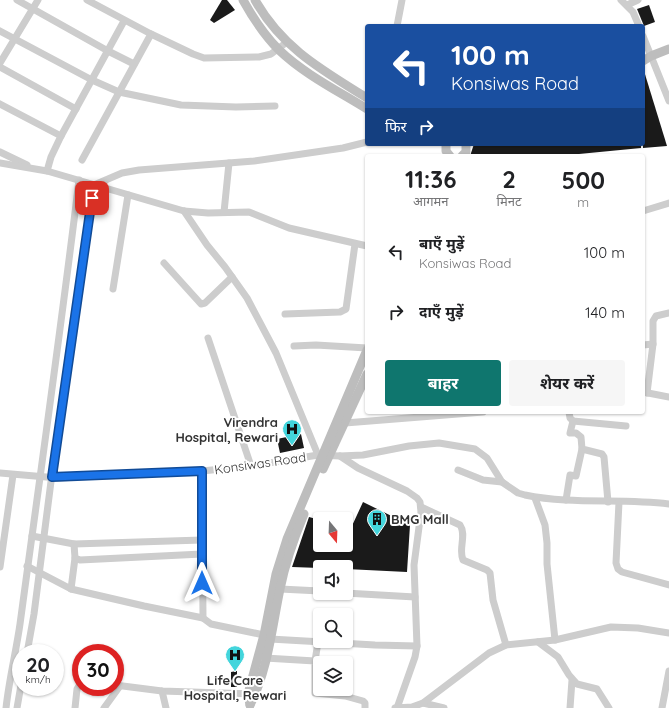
<!DOCTYPE html>
<html lang="hi">
<head>
<meta charset="utf-8">
<style>
	:root { --surface:#fff; --page:#f6f6f6; --text:#202124; --muted:#757577; --accent:#0f766e }
	body { margin:0; font-family:Quicksand,"Noto Sans Devanagari",sans-serif; background:var(--page); color:var(--text); height:100vh; display:flex; flex-direction:column; font-size:15px; white-space:nowrap }
	* { box-sizing:border-box; margin:0 }
	p { font-size:13px; color:var(--muted) }
	.icon { flex:none; width:22px; height:22px; fill:none; stroke:currentColor; stroke-width:2; stroke-linecap:round; stroke-linejoin:round }
	.map { position:relative; flex:1; overflow:hidden }
	.details { position:absolute; left:365px; top:154px; width:280px; height:260px; display:flex; flex-direction:column; background:var(--surface); border-radius:4px; box-shadow:0 1px 3px #0004 }
	.details>* { flex:none }
	.guide { position:absolute; left:365px; top:24px; width:280px; height:122px; border-radius:4px; box-shadow:0 1px 3px #0004; background:#1a4fa0; color:#fff; overflow:hidden }
	.needle { width:26px; rotate:161deg }
	.buttons { position:absolute; left:313px; top:512px; display:grid; gap:8px }
	.buttons a { display:grid; place-items:center; width:40px; height:40px; border-radius:4px; background:var(--surface); box-shadow:0 1px 3px #0004; font-size:20px }
	.speed { position:absolute; left:12px; top:644px; display:flex; gap:8px; font-size:20px; font-weight:700; text-align:center }
	.speed>* { display:grid; place-content:center; width:52px; height:52px; border-radius:50%; background:var(--surface); box-shadow:0 1px 3px #0004; line-height:1 }
	.speed small { font-size:10px; font-weight:400 }
	.speed .limit { border:6px solid #d22; background:#fff; color:#111 }
	.pin { position:absolute; display:grid; place-items:center; width:34px; height:34px; color:#fff; margin:-17px; border-radius:8px; box-shadow:0 2px 6px #0006 }
	.me { position:absolute; width:44px; margin:-22px; rotate:0deg; stroke-linejoin:round; filter:drop-shadow(0 0 3px #0008) }
	.turn { display:flex; align-items:center; gap:14px; height:84px; padding:0 20px; font-size:18px }
	.turn .icon { width:52px; height:52px; stroke-width:2.5 }
	.turn b { display:block; font-size:28px; line-height:34px }
	.then { display:flex; align-items:center; height:38px; padding:0 20px; background:#0003; gap:8px; font-size:15px }
	.eta { display:flex; justify-content:space-evenly; align-items:center; height:68px; text-align:center }
	.eta b { font-size:24px; font-weight:700; line-height:28px }
	.action { display:flex; gap:8px; margin-top:auto; padding:8px 20px }
	.action a { flex:1; height:46px; border-radius:4px; background:var(--accent); color:#fff; font-size:16px; font-weight:700; line-height:46px; text-align:center }
	.action a+a { background:var(--page); color:var(--text) }
	ul { padding:0; list-style:none }
	li { display:flex; align-items:center; gap:12px; height:60px; padding:0 20px }
	li div { flex:1 }
	li b { display:block; font-size:15px }
	li em { font-style:normal }
	.map>svg:first-child { display:block }
	.building { fill:#1a1a1a }
	.lines { fill:none; stroke-linecap:round; stroke-linejoin:round }
	.street { stroke:#cdcdcd; stroke-width:7 }
	.secondary { stroke:#bdbdbd; stroke-width:9 }
	.route-casing { stroke:#114b97; stroke-width:10 }
	.route { stroke:#1a73e8; stroke-width:7 }
	.labels { text-anchor:middle; dominant-baseline:central; stroke-width:4; stroke-linejoin:round; paint-order:stroke }
	.poi-label { font-size:13px; font-weight:bold; fill:#333; stroke:#fff; text-anchor:end }
	.street-label { font-size:13px; fill:#333; stroke:#fff }
</style>
</head>
<body>
<div class="map">
<svg width="669" height="708" viewBox="0 0 669 708">
	<rect width="100%" height="100%" fill="#fff"/>
	<g class="building">
		<polygon points="222,0 227,0 235,10 214,23 210,20"/>
		<polygon points="649,5 655,22 644,26 637,9"/>
		<polygon points="643,71 644,71 667,146 643,148"/>
		<polygon points="474,144 641,144 641,148 579,154 579,156 470,156"/>
		<polygon points="301,434 304,448 280,453 277,439"/>
		<polygon points="363,502 410,525 407,572 346,569 346,567 320,568 292,567 309,517 320,520 320,545 346,545 346,526 351,528"/>
		<polygon points="237,671 237,687 231,687 231,672"/>
	</g>
	<g class="lines">
		<g class="street">
			<polyline points="17,0 108,51 134,64"/>
			<polyline points="87,0 151,34 193,54 204,58 259,57 271,54 287,42"/>
			<polyline points="621,0 633,12 639,26"/>
			<polyline points="627,5 638,0"/>
			<polyline points="397,26 402,0"/>
			<polyline points="0,31 92,80 119,92 181,105 236,107 275,106"/>
			<polyline points="643,36 669,101"/>
			<polyline points="0,63 38,0"/>
			<polyline points="0,67 76,109"/>
			<polyline points="0,104 61,136"/>
			<polyline points="0,152 27,165"/>
			<polyline points="82,160 151,34"/>
			<polyline points="0,163 47,171 184,211 208,213 249,212 289,228 367,246"/>
			<polyline points="47,171 51,157 61,136 124,21"/>
			<polyline points="184,211 207,245 225,267 247,298 276,353 318,455"/>
			<polyline points="643,211 669,203"/>
			<polyline points="224,212 229,163"/>
			<polyline points="164,263 201,304 205,303 232,277"/>
			<polyline points="113,289 128,195"/>
			<polyline points="285,314 340,312 346,309 355,244"/>
			<polyline points="208,338 251,466"/>
			<polyline points="643,345 653,344"/>
			<polyline points="294,346 316,345 367,348"/>
			<polyline points="643,392 669,397"/>
			<polyline points="647,393 653,344 653,321 656,316 669,313"/>
			<polyline points="569,412 570,418 573,421 626,426"/>
			<polyline points="573,421 570,433 576,433 581,437 582,449 602,454 604,457 608,502"/>
			<polyline points="345,423 483,412"/>
			<polyline points="340,456 358,468 407,491 417,498 420,502 421,512 414,565 417,646 415,657 397,708"/>
			<polyline points="458,470 483,480 502,482"/>
			<polyline points="202,471 203,618 211,624 264,635"/>
			<path d="M0 473 58 478 202 471 251 466 318 455 340 456 363 455 409 446 439 443 475 449 487 458 502 482 518 493 525 495C572 505 621 498 669 504"/>
			<polyline points="535,498 545,525 547,543 547,564 555,640"/>
			<polyline points="566,500 570,475 576,476 582,449"/>
			<polyline points="619,502 616,563 618,569 622,572 669,585"/>
			<path d="M421 507 460 525C467 535 458 549 463 560L487 570 490 573 493 600 506 645"/>
			<polyline points="32,536 74,544 202,540"/>
			<polyline points="74,544 75,558 80,560 202,554"/>
			<polyline points="27,566 71,589 144,606 203,618"/>
			<polyline points="0,567 13,475"/>
			<polyline points="71,589 75,558"/>
			<polyline points="280,589 320,591"/>
			<polyline points="345,593 415,597"/>
			<polyline points="270,639 375,645 417,646"/>
			<polyline points="538,642 558,657 569,675 577,684 597,689 609,708"/>
			<polyline points="27,653 34,614 53,466 94,185 122,173 139,170 254,161 343,148 367,142"/>
			<polyline points="265,658 315,661 315,693 345,696 363,701 365,703 365,708"/>
			<polyline points="315,661 318,642"/>
			<polyline points="115,685 162,691 253,694"/>
			<polyline points="162,691 166,708"/>
			<polyline points="423,703 444,708"/>
			<path d="M6 708C9 680 16 652 20 624 40 476 61 329 79 180"/>
			<polyline points="17,708 21,685"/>
			<polyline points="75,708 77,689 81,683"/>
			<polyline points="104,708 120,686"/>
			<polyline points="395,708 412,707 423,703 489,653 506,645 555,640 611,627 638,628 669,633"/>
			<polyline points="570,708 572,680"/>
			<polyline points="662,708 669,671"/>
		</g>
		<g class="secondary">
			<path d="M243 0C253 18 265 36 279 50 304 74 338 91 367 109"/>
			<path d="M255 0C282 48 322 70 367 98"/>
			<polyline points="643,61 651,56 669,49"/>
			<polyline points="446,144 446,151 450,156"/>
			<polyline points="462,156 466,152 466,144"/>
			<polyline points="323,469 367,374"/>
			<polyline points="250,705 248,694 264,635 276,574 287,539 367,350"/>
			<path d="M250 705C268 670 272 627 280 589 285 564 294 538 304 514"/>
		</g>
	</g>
	<g class="lines">
		<defs>
			<polyline id="route" points="92,198 52,477 202,471 202,583"/>
		</defs>
		<use href="#route" class="route-casing"/>
		<use href="#route" class="route"/>
	</g>
	<defs>
		<symbol id="hospital-pin" viewBox="-11 -11 22 30"><path d="M0 17L-7.5 6A9.5 9.5 0 1 1 7.5 6Z" fill="#43d5dc" stroke="#fff"/><path d="M-5-5h3v3.5h4V-5h3V5h-3V1.5h-4V5h-3Z" fill="#111"/></symbol>
		<symbol id="building-pin" viewBox="-11 -11 22 30"><path d="M0 17L-7.5 6A9.5 9.5 0 1 1 7.5 6Z" fill="#43d5dc" stroke="#fff"/><path d="M-4-6H4V6H1V3H-1V6H-4ZM-2.5-4.3h1.7v1.8h-1.7ZM.8-4.3h1.7v1.8H.8ZM-2.5-1h1.7V.8h-1.7ZM.8-1h1.7V.8H.8Z" fill="#111"/></symbol>
	</defs>
	<g fill-rule="evenodd">
		<use href="#hospital-pin" x="281" y="418" width="22" height="30"/>
		<use href="#building-pin" x="366" y="508" width="22" height="30"/>
		<use href="#hospital-pin" x="224" y="644" width="22" height="30"/>
	</g>
	<g class="labels">
		<g class="poi-label">
			<text x="278" y="422">Virendra<tspan x="278" dy="15">Hospital, Rewari</tspan></text>
			<text x="391" y="519" text-anchor="start">BMG Mall</text>
			<text x="235" y="680" text-anchor="middle">Life Care<tspan x="235" dy="15">Hospital, Rewari</tspan></text>
		</g>
		<g class="street-label">
			<text transform="translate(260 463) rotate(-8)">Konsiwas Road</text>
		</g>
	</g>
</svg>
<div class="buttons">
<a><svg class="needle" viewBox="-14 -14 28 28"><path d="M0-13l5 13h-10z" fill="#e53935"/><path d="M0 13l5-13h-10z" fill="#757577"/></svg></a>
<a><svg class="icon" aria-label="sound" viewBox="0 0 24 24"><path d="M4 9h4l5-4v14l-5-4H4zM17 9q2 3 0 6"/></svg></a>
<a><svg class="icon" aria-label="search" viewBox="0 0 24 24"><circle cx="10" cy="10" r="6"/><path d="M15 15l6 6"/></svg></a>
<a><svg class="icon" aria-label="layers" viewBox="0 0 24 24"><path d="M12 4l9 5-9 5-9-5zM3 14l9 5 9-5"/></svg></a>
</div>
<div class="speed"><div>20<small>km/h</small></div><div class="limit">30</div></div>
<div class="pin" style="left:92px;top:198px;background:#d93025"><svg class="icon" aria-label="arrive" viewBox="0 0 24 24"><path d="M6 21V4h12l-3 4 3 4H6"/></svg></div>
<svg class="me" style="left:202px;top:583px" viewBox="-20 -20 40 40"><path d="M0-17L14 15 0 8-14 15z" fill="#1a73e8" stroke="#fff" stroke-width="4"/></svg>
<div class="guide">
<div class="turn"><svg class="icon" aria-label="left" viewBox="0 0 24 24"><path d="M17 20v-9H6M10 6l-5 5 5 5"/></svg><div><b>100 m</b>Konsiwas Road</div></div>
<div class="then">फिर<svg class="icon" aria-label="right" viewBox="0 0 24 24"><path d="M7 20v-9h11M14 6l5 5-5 5"/></svg></div>
</div>
<section class="details">
<div class="eta">
<div><b>11:36</b><p>आगमन</p></div>
<div><b>2</b><p>मिनट</p></div>
<div><b>500</b><p>m</p></div>
</div>
<ul>
<li><svg class="icon" aria-label="left" viewBox="0 0 24 24"><path d="M17 20v-9H6M10 6l-5 5 5 5"/></svg><div><b>बाएँ मुड़ें</b><p>Konsiwas Road</p></div><em>100 m</em></li>
<li><svg class="icon" aria-label="right" viewBox="0 0 24 24"><path d="M7 20v-9h11M14 6l5 5-5 5"/></svg><div><b>दाएँ मुड़ें</b></div><em>140 m</em></li>
</ul>
<div class="action"><a>बाहर</a><a>शेयर करें</a></div>
</section>
</div>
</body>
</html>
